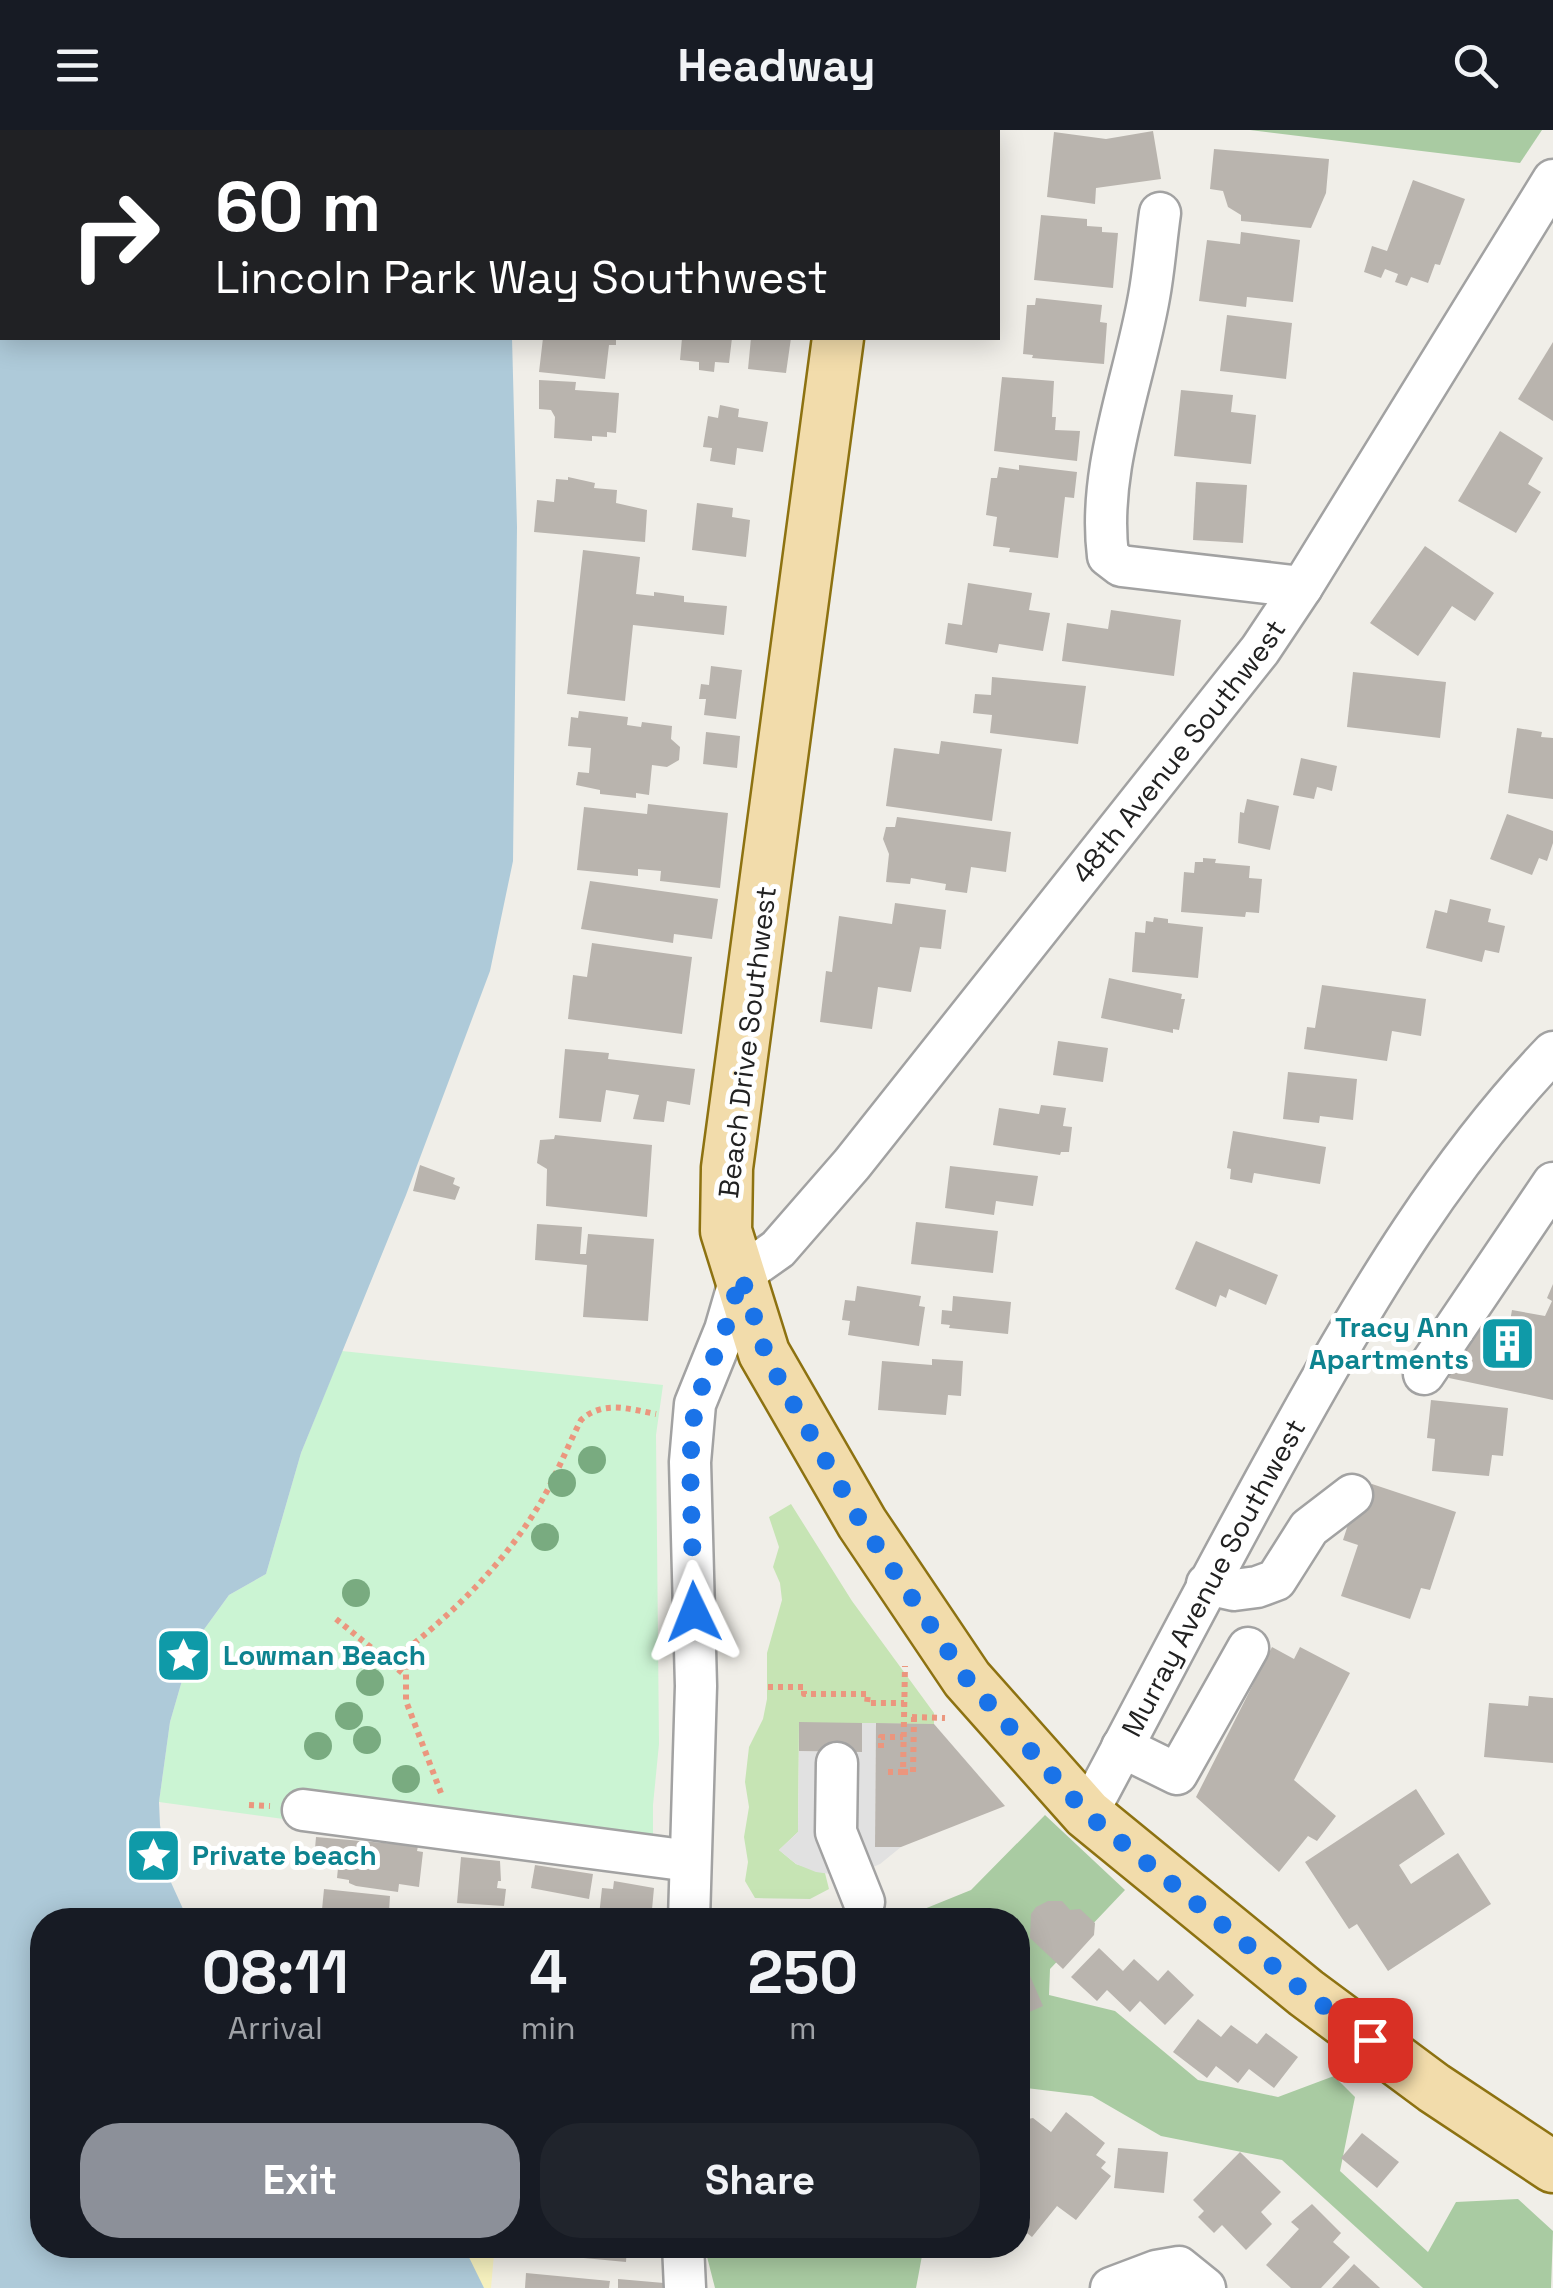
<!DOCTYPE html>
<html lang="en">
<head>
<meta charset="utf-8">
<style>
	:root { --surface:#171b24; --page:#20242c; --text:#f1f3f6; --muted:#9ea1a6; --accent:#8c9099 }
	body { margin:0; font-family:"Space Grotesk",sans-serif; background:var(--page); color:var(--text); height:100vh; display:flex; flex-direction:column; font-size:38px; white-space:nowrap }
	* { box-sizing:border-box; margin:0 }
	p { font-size:32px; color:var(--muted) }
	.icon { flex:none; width:55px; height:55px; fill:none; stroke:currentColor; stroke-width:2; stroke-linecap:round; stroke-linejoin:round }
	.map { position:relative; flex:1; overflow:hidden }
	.side { position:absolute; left:30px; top:1778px; width:1000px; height:350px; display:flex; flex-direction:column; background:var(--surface); border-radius:40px; box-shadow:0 5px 25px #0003 }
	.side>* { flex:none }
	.hud { position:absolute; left:0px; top:0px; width:1000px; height:210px; box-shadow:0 5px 25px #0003; background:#202124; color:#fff; overflow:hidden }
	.pin { position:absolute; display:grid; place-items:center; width:85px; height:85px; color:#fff; margin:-42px; border-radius:20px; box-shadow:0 5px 15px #0006 }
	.me { position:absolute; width:110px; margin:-55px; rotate:358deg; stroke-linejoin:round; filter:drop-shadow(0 0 8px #0008) }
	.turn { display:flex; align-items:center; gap:35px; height:210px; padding:0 50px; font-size:45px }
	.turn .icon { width:130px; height:130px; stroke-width:2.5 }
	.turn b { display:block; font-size:70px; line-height:85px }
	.eta { display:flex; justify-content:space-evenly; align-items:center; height:170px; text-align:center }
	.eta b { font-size:60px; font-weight:800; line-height:70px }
	.action { display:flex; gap:20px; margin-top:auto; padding:20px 50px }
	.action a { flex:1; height:115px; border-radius:40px; background:var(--accent); color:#fff; font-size:40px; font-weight:800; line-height:115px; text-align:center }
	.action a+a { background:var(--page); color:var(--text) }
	header { display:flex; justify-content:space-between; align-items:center; height:130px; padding:0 50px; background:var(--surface); font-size:45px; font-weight:800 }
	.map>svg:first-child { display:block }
	.grass { fill:#c6e4b4 }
	.forest { fill:#a9cba2 }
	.sand { fill:#f7f2bf }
	.park { fill:#cbf4d3 }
	.parking { fill:#e1e1e1 }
	.water { fill:#aecad9 }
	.building { fill:#b9b4ae }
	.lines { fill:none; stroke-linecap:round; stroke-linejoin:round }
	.minor-casing { stroke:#a2a2a2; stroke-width:45 }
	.major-casing { stroke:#8d7211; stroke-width:55 }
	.path { stroke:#eb967e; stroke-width:6; stroke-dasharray:5 5; stroke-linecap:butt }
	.minor { stroke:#fff; stroke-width:40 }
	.major { stroke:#f2dcab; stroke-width:50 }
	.tree { fill:#79ab80 }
	.route { stroke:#1a73e8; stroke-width:18; stroke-dasharray:0 32.4 }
	.labels { text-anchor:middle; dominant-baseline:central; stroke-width:10; stroke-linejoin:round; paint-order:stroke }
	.street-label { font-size:28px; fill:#212121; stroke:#fff }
	.culture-label { font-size:28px; font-weight:bold; fill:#0d838f; stroke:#fff; text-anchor:start }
</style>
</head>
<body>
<header><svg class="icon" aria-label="menu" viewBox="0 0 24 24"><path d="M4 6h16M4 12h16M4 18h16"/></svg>Headway<svg class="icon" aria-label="search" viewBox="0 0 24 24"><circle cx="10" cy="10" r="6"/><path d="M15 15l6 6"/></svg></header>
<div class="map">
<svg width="1553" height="2158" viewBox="0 0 1553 2158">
	<rect width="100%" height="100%" fill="#f0eee8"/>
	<polygon class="grass" points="791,1374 852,1471 934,1583 934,1594 799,1593 798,1702 779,1720 796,1734 825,1743 829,1759 810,1769 755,1768 745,1751 748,1732 744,1707 749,1677 745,1652 749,1617 763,1589 767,1569 767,1523 782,1470 780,1453 773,1437 779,1417 769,1387"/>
	<g class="forest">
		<polygon points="1250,0 1542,0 1520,33"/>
		<polygon points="1045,1685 1125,1760 1050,1839 1049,1865 1115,1881 1198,1950 1278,1967 1334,1946 1355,1967 1340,2041 1428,2122 1456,2072 1518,2069 1553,2101 1551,2158 1423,2158 1282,2030 1161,2006 1092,1966 1018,1957 1018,1790 897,1790 971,1760"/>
		<polygon points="704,2115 924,2115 916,2158 715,2158"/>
	</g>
	<polygon class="sand" points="434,2115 489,2115 494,2124 491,2158 446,2158"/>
	<polygon class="park" points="342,1221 663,1255 656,1305 659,1614 653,1675 653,1739 159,1672 170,1592 192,1516 229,1465 266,1444 301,1323"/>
	<polygon class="parking" points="862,1593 876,1593 875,1716 901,1717 880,1734 860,1743 838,1745 816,1742 796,1734 779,1720 798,1702 799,1621 861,1622"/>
	<polygon class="water" points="0,0 461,2 2,2 2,208 512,208 517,397 513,731 490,841 406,1065 301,1323 266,1444 229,1465 192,1516 170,1592 159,1672 160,1695 169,1748 188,1790 42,1790 42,2115 463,2115 484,2158 0,2158"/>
	<g class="building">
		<polygon points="1153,1 1161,49 1096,58 1095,74 1047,67 1054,2 1106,9"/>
		<polygon points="1214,19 1329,29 1326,63 1311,98 1241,91 1241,85 1228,77 1223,61 1210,59"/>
		<polygon points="1413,50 1465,69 1440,135 1435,134 1428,153 1411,147 1407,156 1395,152 1398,144 1385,139 1381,148 1364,142 1372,116 1387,121"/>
		<polygon points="1041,85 1087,89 1087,96 1102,97 1102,102 1118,103 1113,158 1034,150"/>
		<polygon points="1241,102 1300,110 1293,172 1247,167 1246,177 1199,171 1207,110 1240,114"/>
		<polygon points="1036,168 1102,175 1100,192 1107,193 1104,234 1032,228 1033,225 1023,224 1027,175 1035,175"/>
		<polygon points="1227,185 1292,193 1286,249 1220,241"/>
		<polygon points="543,208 616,208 616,215 609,215 605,249 539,242"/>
		<polygon points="682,208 732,208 729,233 715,232 714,242 699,240 699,232 680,230"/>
		<polygon points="751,208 791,208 786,243 748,239"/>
		<polygon points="1553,212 1553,291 1518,269"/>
		<polygon points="1002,247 1054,251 1052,287 1056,287 1055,300 1080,301 1077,331 994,321"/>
		<polygon points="539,250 576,252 575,260 619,263 616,303 607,302 607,307 592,306 592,311 554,308 555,287 551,280 539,279"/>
		<polygon points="1181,260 1233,265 1231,282 1256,285 1251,334 1174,326"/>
		<polygon points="720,275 739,279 738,287 768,292 763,322 737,318 735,335 710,331 712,318 703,317 708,286 718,288"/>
		<polygon points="1500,301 1543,328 1528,354 1541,362 1516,403 1458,371"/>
		<polygon points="1019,335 1077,342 1074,368 1065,367 1058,428 1009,422 1010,418 993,416 997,387 986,385 991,348 997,348 999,337 1019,340"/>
		<polygon points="568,347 595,353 594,358 617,360 616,373 647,380 645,412 534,402 537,370 554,372 556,349 568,350"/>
		<polygon points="1196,352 1247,355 1243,413 1193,410"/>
		<polygon points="697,373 733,378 732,387 750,390 746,427 692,420"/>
		<polygon points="1425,416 1494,463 1475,491 1452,476 1418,526 1370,493"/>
		<polygon points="583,420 640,427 636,464 654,466 654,462 684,466 684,472 727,476 724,505 633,495 625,571 567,564"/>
		<polygon points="968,453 1032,463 1029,480 1050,483 1043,521 999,514 997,523 945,514 948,493 962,495"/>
		<polygon points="1111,480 1181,490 1174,546 1062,531 1067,493 1108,499"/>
		<polygon points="711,536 742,540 736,589 704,585 706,569 699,569 701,554 709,555"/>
		<polygon points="1353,542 1446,552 1440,608 1347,597"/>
		<polygon points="992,547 1086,556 1078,614 990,603 992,585 973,583 975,564 991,565"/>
		<polygon points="579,581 628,587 627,595 641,597 642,592 672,596 671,609 680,617 679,630 667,637 652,635 649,665 636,663 636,668 600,664 600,660 576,655 578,642 589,643 591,618 568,616 571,587 578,588"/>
		<polygon points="1517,598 1542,602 1541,607 1553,608 1553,669 1508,663"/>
		<polygon points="706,602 740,606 737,638 703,634"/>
		<polygon points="941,611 1002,619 992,691 886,676 894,618 939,624"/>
		<polygon points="1301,628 1337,636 1332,661 1317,657 1314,669 1293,665"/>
		<polygon points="1247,669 1279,676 1270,720 1238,713 1240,682 1244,683"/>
		<polygon points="648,674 728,683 720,758 660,751 661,741 638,739 638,746 577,740 584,677 647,684"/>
		<polygon points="1507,684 1553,701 1553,713 1547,731 1539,728 1532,745 1490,729"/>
		<polygon points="897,687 1011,702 1006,742 971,737 967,763 945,760 946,754 911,748 910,754 886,752 889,724 883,709 886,697 895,697"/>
		<polygon points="1203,728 1216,729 1215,733 1250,736 1249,748 1262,749 1259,783 1246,782 1245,787 1181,782 1184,742 1194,743 1195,732 1203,732"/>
		<polygon points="590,751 718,769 712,809 674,804 673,813 581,799"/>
		<polygon points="1450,769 1491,779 1488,792 1505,796 1499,823 1485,820 1482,832 1426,818 1435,780 1447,783"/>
		<polygon points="895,773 946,780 941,819 920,817 911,862 878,857 872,899 820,892 826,841 832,842 839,786 892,794"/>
		<polygon points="1154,787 1168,789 1168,793 1203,797 1198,848 1132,842 1135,802 1145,803 1146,791 1153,792"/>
		<polygon points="592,813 692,827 682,904 568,889 573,845 587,847"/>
		<polygon points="1109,848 1182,864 1181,869 1185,869 1179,900 1173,899 1173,903 1101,888"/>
		<polygon points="1322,855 1426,869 1421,906 1392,901 1387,931 1304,919 1307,897 1315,898"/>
		<polygon points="1058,911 1108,918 1103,952 1053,945"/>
		<polygon points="565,919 609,923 608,929 695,939 690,975 667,971 664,992 633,989 639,965 606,960 601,992 559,988"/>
		<polygon points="1288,942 1357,949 1353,990 1320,986 1319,993 1283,989"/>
		<polygon points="1041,975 1066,978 1063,996 1072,997 1069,1022 1061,1022 1060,1025 993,1015 999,978 1039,984"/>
		<polygon points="1233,1001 1326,1017 1320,1054 1254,1043 1252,1053 1230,1049 1231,1039 1227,1038"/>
		<polygon points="555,1005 652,1015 647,1087 546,1076 547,1039 537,1033 540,1010 554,1009"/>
		<polygon points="420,1035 455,1048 453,1054 460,1057 455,1070 413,1061"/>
		<polygon points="950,1036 1038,1046 1033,1076 996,1071 994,1085 945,1078"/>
		<polygon points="916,1092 998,1101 993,1143 911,1134"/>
		<polygon points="537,1094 582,1097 580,1124 586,1124 588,1104 654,1109 648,1191 583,1187 587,1135 535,1130"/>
		<polygon points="1196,1111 1278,1145 1266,1175 1229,1159 1226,1168 1220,1165 1216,1177 1175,1159"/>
		<polygon points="1553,1154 1553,1270 1449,1248 1453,1230 1482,1186 1510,1191 1512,1180 1545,1186 1552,1171 1547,1168"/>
		<polygon points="857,1156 921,1166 919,1176 925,1177 919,1216 848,1205 850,1191 842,1190 845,1170 855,1171"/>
		<polygon points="953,1166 1011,1172 1008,1204 949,1198 950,1195 941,1194 942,1180 952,1181"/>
		<polygon points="932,1229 963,1231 961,1266 948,1265 946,1285 878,1280 882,1231 932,1235"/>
		<polygon points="1431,1270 1508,1278 1503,1326 1492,1325 1489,1346 1432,1341 1435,1309 1427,1308"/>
		<polygon points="1372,1354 1456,1382 1430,1460 1421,1458 1410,1489 1341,1466 1358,1415 1343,1410 1357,1367 1367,1370"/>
		<polygon points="1272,1517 1294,1529 1300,1517 1350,1543 1294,1650 1336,1686 1317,1711 1308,1706 1279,1742 1196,1667"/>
		<polygon points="1529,1566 1553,1568 1553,1633 1484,1627 1489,1573 1528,1576"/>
		<polygon points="799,1592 862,1593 862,1622 799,1621"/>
		<polygon points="876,1593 934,1594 1005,1676 901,1717 875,1717"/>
		<polygon points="1416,1659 1445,1704 1399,1735 1411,1754 1458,1723 1491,1774 1388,1841 1357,1794 1349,1799 1305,1732"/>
		<polygon points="316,1707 418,1716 417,1721 423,1722 419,1757 399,1754 398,1762 356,1756 349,1753 349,1750 337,1748 338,1738 319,1735 320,1730 314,1730"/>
		<polygon points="461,1727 500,1731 501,1751 498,1751 497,1758 506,1759 504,1776 457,1773"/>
		<polygon points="535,1735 593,1744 589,1769 531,1758"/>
		<polygon points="614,1751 654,1758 651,1790 599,1786 602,1758 613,1759"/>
		<polygon points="324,1759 390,1766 389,1781 379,1780 377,1790 321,1790"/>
		<polygon points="1048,1771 1062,1771 1070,1780 1080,1779 1095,1793 1094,1805 1063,1839 1030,1808 1031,1784 1036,1777"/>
		<polygon points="1018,1818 1043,1876 1018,1887"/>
		<polygon points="1099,1818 1123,1841 1134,1829 1158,1851 1168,1840 1194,1865 1165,1895 1140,1871 1130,1882 1107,1860 1097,1871 1071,1847"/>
		<polygon points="1198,1889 1221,1907 1231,1895 1257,1914 1266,1903 1298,1927 1274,1958 1249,1939 1238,1953 1216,1936 1207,1948 1173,1922"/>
		<polygon points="1066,1982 1105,2013 1096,2025 1106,2032 1101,2038 1111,2046 1076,2090 1057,2076 1032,2107 1018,2096 1018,1991 1033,1988 1051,2002"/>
		<polygon points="1362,2003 1399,2032 1377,2058 1341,2028"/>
		<polygon points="1118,2018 1168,2022 1164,2063 1114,2058"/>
		<polygon points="1240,2022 1281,2062 1261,2082 1272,2094 1246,2120 1222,2095 1214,2103 1198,2087 1204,2081 1193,2070"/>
		<polygon points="1312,2074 1341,2103 1333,2112 1350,2127 1321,2158 1291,2158 1266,2135 1299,2099 1291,2092"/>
		<polygon points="531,2115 627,2115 626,2132 531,2123"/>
		<polygon points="1354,2134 1380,2158 1332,2158"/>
		<polygon points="526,2143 610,2151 609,2158 525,2158"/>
		<polygon points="618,2149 664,2153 664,2158 618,2158"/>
	</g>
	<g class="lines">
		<defs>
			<g id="minor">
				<path d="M1160 83C1156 111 1154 140 1149 167 1134 252 1097 339 1108 426L1121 436 1302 457"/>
				<polyline points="1424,1244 1553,1053"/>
				<polyline points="1207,1454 1234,1460 1257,1457 1276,1450 1309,1398 1352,1365"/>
				<polyline points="1122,1617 1177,1644 1248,1518"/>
				<polyline points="837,1633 836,1702 864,1772"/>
				<polyline points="303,1680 690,1731"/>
				<path id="s1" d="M1087 1684C1156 1555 1223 1424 1295 1296 1368 1165 1448 1031 1553 922"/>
				<path id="s2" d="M689 1790 696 1556 690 1332 695 1274 725 1200 741 1145 778 1119 852 1034 1260 520 1302 457 1553 50"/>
				<polyline points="683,2115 685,2158"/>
				<polyline points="1111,2158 1156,2141 1179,2137 1205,2158"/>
			</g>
			<g id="major">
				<polyline points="852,2 852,0"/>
				<polyline points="838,208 727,1038 726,1101 764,1223 862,1393 967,1549 1087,1684 1306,1863 1434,1958 1553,2037"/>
			</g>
		</defs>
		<use href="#minor" class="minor-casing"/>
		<use href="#major" class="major-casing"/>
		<g class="path">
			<polyline points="336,1489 405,1545"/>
			<polyline points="768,1557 804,1557 804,1564 868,1564 867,1573 904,1573"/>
			<polyline points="912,1587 945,1588"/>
			<polyline points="881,1618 881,1607 903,1607"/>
			<polyline points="888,1642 903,1642 905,1536"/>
			<polyline points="903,1642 913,1642 914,1587"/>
			<path d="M441 1663 406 1571V1520C456 1480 502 1435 536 1380 554 1352 566 1319 581 1290 603 1270 629 1279 656 1284"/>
			<polyline points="249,1675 270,1676"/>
		</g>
		<use href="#minor" class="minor"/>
		<use href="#major" class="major"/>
	</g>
	<g class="tree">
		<circle cx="592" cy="1330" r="14"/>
		<circle cx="562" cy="1353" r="14"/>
		<circle cx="545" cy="1407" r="14"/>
		<circle cx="356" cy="1463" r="14"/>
		<circle cx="370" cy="1552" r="14"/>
		<circle cx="349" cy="1586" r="14"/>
		<circle cx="367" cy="1610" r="14"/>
		<circle cx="318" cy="1616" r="14"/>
		<circle cx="406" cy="1649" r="14"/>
	</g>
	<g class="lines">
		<polyline class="route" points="694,1482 690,1332 695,1274 725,1200 741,1145 767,1228 862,1394 967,1549 1087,1684 1306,1863 1370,1910"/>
	</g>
	<defs>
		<symbol id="building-square" viewBox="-11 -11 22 22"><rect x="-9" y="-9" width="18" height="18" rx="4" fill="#0f9aa8" stroke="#fff"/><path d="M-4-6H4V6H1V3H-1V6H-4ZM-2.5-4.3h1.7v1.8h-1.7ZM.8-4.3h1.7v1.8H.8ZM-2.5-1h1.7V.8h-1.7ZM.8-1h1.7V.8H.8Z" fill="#fff"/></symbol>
		<symbol id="sight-square" viewBox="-11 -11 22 22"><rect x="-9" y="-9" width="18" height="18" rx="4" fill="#0f9aa8" stroke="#fff"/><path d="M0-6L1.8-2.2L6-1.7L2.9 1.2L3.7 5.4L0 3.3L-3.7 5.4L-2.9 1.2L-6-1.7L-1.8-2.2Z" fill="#fff"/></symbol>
	</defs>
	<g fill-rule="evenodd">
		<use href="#building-square" x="1476" y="1182" width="63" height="63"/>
		<use href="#sight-square" x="152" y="1494" width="63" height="63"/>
		<use href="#sight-square" x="122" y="1694" width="63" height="63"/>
	</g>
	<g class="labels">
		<g class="street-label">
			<text stroke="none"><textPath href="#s2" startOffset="1338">48th Avenue Southwest</textPath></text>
			<text transform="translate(747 912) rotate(-83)">Beach Drive Southwest</text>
			<text stroke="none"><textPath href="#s1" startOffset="268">Murray Avenue Southwest</textPath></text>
		</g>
		<g class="culture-label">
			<text x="1469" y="1197" text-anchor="end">Tracy Ann<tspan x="1469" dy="32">Apartments</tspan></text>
			<text x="223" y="1525">Lowman Beach</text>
			<text x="192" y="1725">Private beach</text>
		</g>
	</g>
</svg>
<div class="pin" style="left:1370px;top:1910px;background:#d93025"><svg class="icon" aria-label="arrive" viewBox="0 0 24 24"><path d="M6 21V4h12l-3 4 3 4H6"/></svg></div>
<svg class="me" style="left:694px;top:1482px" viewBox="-20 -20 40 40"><path d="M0-17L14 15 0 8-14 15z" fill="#1a73e8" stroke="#fff" stroke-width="4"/></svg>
<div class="hud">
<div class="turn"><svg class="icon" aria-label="right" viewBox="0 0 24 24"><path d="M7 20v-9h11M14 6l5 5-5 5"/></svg><div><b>60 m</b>Lincoln Park Way Southwest</div></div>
</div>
<section class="side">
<div class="eta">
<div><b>08:11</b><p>Arrival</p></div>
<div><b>4</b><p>min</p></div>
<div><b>250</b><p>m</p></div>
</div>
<div class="action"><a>Exit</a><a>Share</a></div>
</section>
</div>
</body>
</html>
